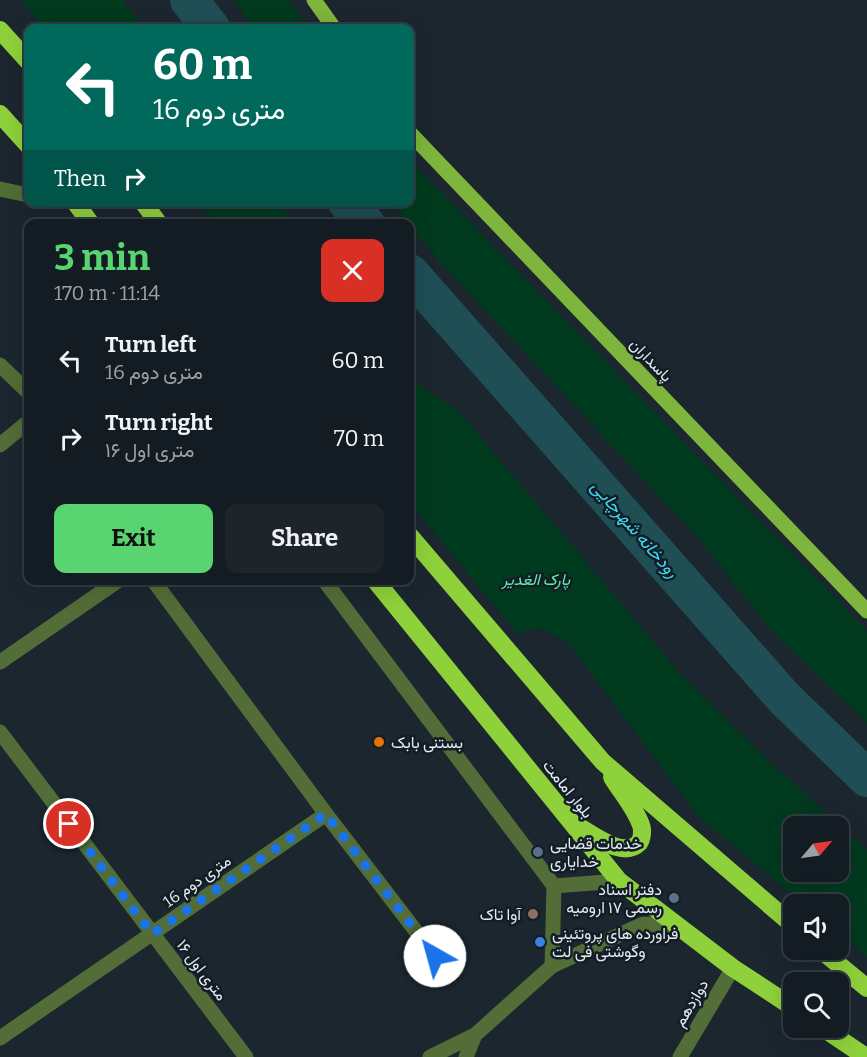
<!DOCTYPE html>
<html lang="en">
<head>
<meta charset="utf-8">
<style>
	:root { --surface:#141c23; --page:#1d252b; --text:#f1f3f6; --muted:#9da1a6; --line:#333a41; --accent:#58d570 }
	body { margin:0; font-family:Bitter,Vazirmatn,serif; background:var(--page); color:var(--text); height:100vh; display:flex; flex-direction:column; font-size:22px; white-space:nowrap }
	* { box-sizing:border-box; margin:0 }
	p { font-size:20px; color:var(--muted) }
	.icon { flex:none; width:33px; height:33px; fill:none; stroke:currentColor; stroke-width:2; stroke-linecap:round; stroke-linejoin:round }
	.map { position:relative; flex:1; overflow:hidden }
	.details { position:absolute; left:24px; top:219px; width:390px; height:366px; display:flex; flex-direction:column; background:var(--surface); border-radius:12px; box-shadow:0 6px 24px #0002,0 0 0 2px var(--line) }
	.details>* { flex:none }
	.banner { position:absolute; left:24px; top:24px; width:390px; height:183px; border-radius:12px; box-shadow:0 6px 24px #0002,0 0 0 2px var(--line); background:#00695c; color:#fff; overflow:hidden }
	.needle { width:39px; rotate:61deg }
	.controls { position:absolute; left:783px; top:816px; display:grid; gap:12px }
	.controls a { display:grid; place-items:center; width:66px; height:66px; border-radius:12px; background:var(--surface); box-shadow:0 6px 24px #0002,0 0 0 2px var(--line); font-size:30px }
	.pin { position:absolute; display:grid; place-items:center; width:51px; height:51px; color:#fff; margin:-26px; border:3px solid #fff; border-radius:50%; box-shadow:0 2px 6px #0007 }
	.me { position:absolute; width:66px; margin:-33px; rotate:322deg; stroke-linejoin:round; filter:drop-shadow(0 0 4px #0008) }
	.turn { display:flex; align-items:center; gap:21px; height:126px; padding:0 30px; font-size:27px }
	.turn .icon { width:78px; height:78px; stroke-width:2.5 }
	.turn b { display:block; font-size:42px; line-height:51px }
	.then { display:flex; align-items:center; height:57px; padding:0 30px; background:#0003; gap:12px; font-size:22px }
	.round { display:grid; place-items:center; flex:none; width:63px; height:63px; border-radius:12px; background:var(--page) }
	.headline { display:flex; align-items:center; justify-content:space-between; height:102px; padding:0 30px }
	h1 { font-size:36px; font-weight:700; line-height:45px; color:var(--accent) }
	.primary-button { display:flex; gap:12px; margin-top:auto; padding:12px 30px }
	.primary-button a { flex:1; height:69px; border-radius:12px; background:var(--accent); color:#111; font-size:24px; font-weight:700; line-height:69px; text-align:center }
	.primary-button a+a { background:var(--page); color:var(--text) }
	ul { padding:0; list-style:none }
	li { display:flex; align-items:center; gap:18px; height:78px; padding:0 30px }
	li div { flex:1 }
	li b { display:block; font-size:22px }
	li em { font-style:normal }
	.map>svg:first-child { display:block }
	.green { fill:#003a1f; fill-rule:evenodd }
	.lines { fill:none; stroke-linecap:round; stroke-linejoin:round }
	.river { stroke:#1f4e55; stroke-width:38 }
	.minor { stroke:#526d37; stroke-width:15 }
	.major { stroke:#7eb53c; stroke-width:15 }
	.highway { stroke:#8fd13b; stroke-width:18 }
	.route { stroke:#1a73e8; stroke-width:10; stroke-dasharray:0 18 }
	.food-dot { fill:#e8710a; stroke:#121d25; stroke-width:2 }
	.service-dot { fill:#5c6f8a; stroke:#121d25; stroke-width:2 }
	.education-dot { fill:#8d6e63; stroke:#121d25; stroke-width:2 }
	.shop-dot { fill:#3f7fe0; stroke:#121d25; stroke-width:2 }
	.labels { text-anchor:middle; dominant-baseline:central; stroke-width:5; stroke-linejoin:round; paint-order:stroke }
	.street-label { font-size:16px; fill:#e4ebf1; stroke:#121d25 }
	.park-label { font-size:16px; font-style:italic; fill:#64eea4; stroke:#121d25 }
	.poi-label { font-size:16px; fill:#e4ebf1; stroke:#121d25; text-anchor:start }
	.water-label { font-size:18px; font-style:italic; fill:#3bd9ed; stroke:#121d25 }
</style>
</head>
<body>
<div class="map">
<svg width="867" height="1057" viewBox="0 0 867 1057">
	<rect width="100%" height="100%" fill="#1b262f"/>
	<g class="green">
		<polygon points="21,0 122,0 144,28 44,28"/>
		<polygon points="234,0 288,0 309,28 254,28"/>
		<polygon points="410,160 867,631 867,723 770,629 699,539 443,265 391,203 410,202"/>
		<polygon points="198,203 278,203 294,223 214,223"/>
		<path d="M410 373 418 384 460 413 679 672 772 764 867 850V957L839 933 838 904H804L699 817 569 644 542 628 517 633 410 503ZM794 826H838V872H794Z"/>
	</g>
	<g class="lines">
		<g class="river">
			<polyline points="189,0 211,28"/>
			<polyline points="347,202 366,224"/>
			<polyline points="410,273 785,699 867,778"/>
		</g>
		<g class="minor">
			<polyline points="0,189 28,195"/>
			<polyline points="0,365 28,392"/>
			<polyline points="0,445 28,422"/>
			<polyline points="153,580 326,814 435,956"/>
			<polyline points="324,580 554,886 619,881"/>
			<polyline points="0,662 119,580"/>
			<polyline points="0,732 246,1057"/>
			<polyline points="552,966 554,886"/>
			<polyline points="0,1038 326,814"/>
			<polyline points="430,1057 475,1035"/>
			<polyline points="466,1057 475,1035 552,966 643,924 683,928"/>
			<polyline points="680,1057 733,968"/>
		</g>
		<g class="major">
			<polyline points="314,0 334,28"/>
			<polyline points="410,133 867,611"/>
		</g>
		<g class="highway">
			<polyline points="0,30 28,61"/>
			<polyline points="0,114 28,145"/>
			<polyline points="75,202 91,224"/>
			<polyline points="143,202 159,224"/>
			<polyline points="410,536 603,762 794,926"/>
			<polyline points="375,580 619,881 733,968 794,1008"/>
			<path d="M579 827C594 835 623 859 639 843 642 839 643 830 641 825 635 808 621 792 612 777"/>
			<polyline points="821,950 867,988"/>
			<polyline points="823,1028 866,1057"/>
		</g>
	</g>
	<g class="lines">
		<polyline class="route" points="69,824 152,934 326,814 435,956"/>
	</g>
	<circle class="food-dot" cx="379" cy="742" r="6"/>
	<g class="service-dot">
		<circle cx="538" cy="852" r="6"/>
		<circle cx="674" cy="898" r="6"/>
	</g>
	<circle class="education-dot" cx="533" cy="914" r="6"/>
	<circle class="shop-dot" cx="540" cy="942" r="6"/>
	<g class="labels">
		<g class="street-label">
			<text transform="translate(651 360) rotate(46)">پاسداران</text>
			<text transform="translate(568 789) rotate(51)">بلوار امامت</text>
			<text transform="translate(197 881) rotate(-35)">16 متری دوم</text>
			<text transform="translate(202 970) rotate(53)">۱۶ متری اول</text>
			<text transform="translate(691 1003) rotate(-59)">دوازدهم</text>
		</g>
		<g class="park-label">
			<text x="536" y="579">پارک الغدیر</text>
		</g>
		<g class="poi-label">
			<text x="391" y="742">بستنی بابک</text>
			<text x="550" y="843">خدمات قضایی<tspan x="550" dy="18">خدایاری</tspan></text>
			<text x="662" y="889" text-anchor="end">دفتر اسناد<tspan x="662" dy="18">رسمی ۱۷ ارومیه</tspan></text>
			<text x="521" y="914" text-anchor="end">آوا تاک</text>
			<text x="552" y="933">فراورده های پروتئینی<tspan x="552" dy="18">و‌گوشتی فی لت</tspan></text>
		</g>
		<g class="water-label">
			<text transform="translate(635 529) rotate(49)">رودخانه شهرچایی</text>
		</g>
	</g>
</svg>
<div class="controls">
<a><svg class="needle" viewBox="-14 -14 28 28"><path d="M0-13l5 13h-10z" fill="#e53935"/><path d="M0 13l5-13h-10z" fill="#9da1a6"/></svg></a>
<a><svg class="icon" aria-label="sound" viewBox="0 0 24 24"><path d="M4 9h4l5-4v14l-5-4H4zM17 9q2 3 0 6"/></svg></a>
<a><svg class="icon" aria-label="search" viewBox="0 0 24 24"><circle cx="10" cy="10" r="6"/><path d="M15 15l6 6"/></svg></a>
</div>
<div class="pin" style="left:69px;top:824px;background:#d93025"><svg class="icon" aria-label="arrive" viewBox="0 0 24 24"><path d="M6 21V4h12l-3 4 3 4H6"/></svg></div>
<svg class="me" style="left:435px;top:956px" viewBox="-20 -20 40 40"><circle r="19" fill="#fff"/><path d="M0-13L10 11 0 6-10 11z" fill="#1a73e8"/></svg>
<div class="banner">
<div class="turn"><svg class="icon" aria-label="left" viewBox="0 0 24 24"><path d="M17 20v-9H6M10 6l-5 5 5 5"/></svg><div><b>60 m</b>16 متری دوم</div></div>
<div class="then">Then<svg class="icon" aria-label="right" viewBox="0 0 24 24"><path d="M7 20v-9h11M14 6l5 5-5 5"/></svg></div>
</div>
<section class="details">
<div class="headline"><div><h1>3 min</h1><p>170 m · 11:14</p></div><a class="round" style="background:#d93025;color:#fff"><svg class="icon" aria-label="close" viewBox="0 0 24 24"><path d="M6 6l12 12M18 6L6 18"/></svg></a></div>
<ul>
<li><svg class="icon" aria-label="left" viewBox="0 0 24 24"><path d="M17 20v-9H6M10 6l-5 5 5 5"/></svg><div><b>Turn left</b><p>16 متری دوم</p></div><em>60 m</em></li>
<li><svg class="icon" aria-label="right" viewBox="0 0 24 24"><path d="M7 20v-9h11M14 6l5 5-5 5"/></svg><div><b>Turn right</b><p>۱۶ متری اول</p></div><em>70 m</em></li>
</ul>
<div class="primary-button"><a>Exit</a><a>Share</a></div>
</section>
</div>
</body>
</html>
